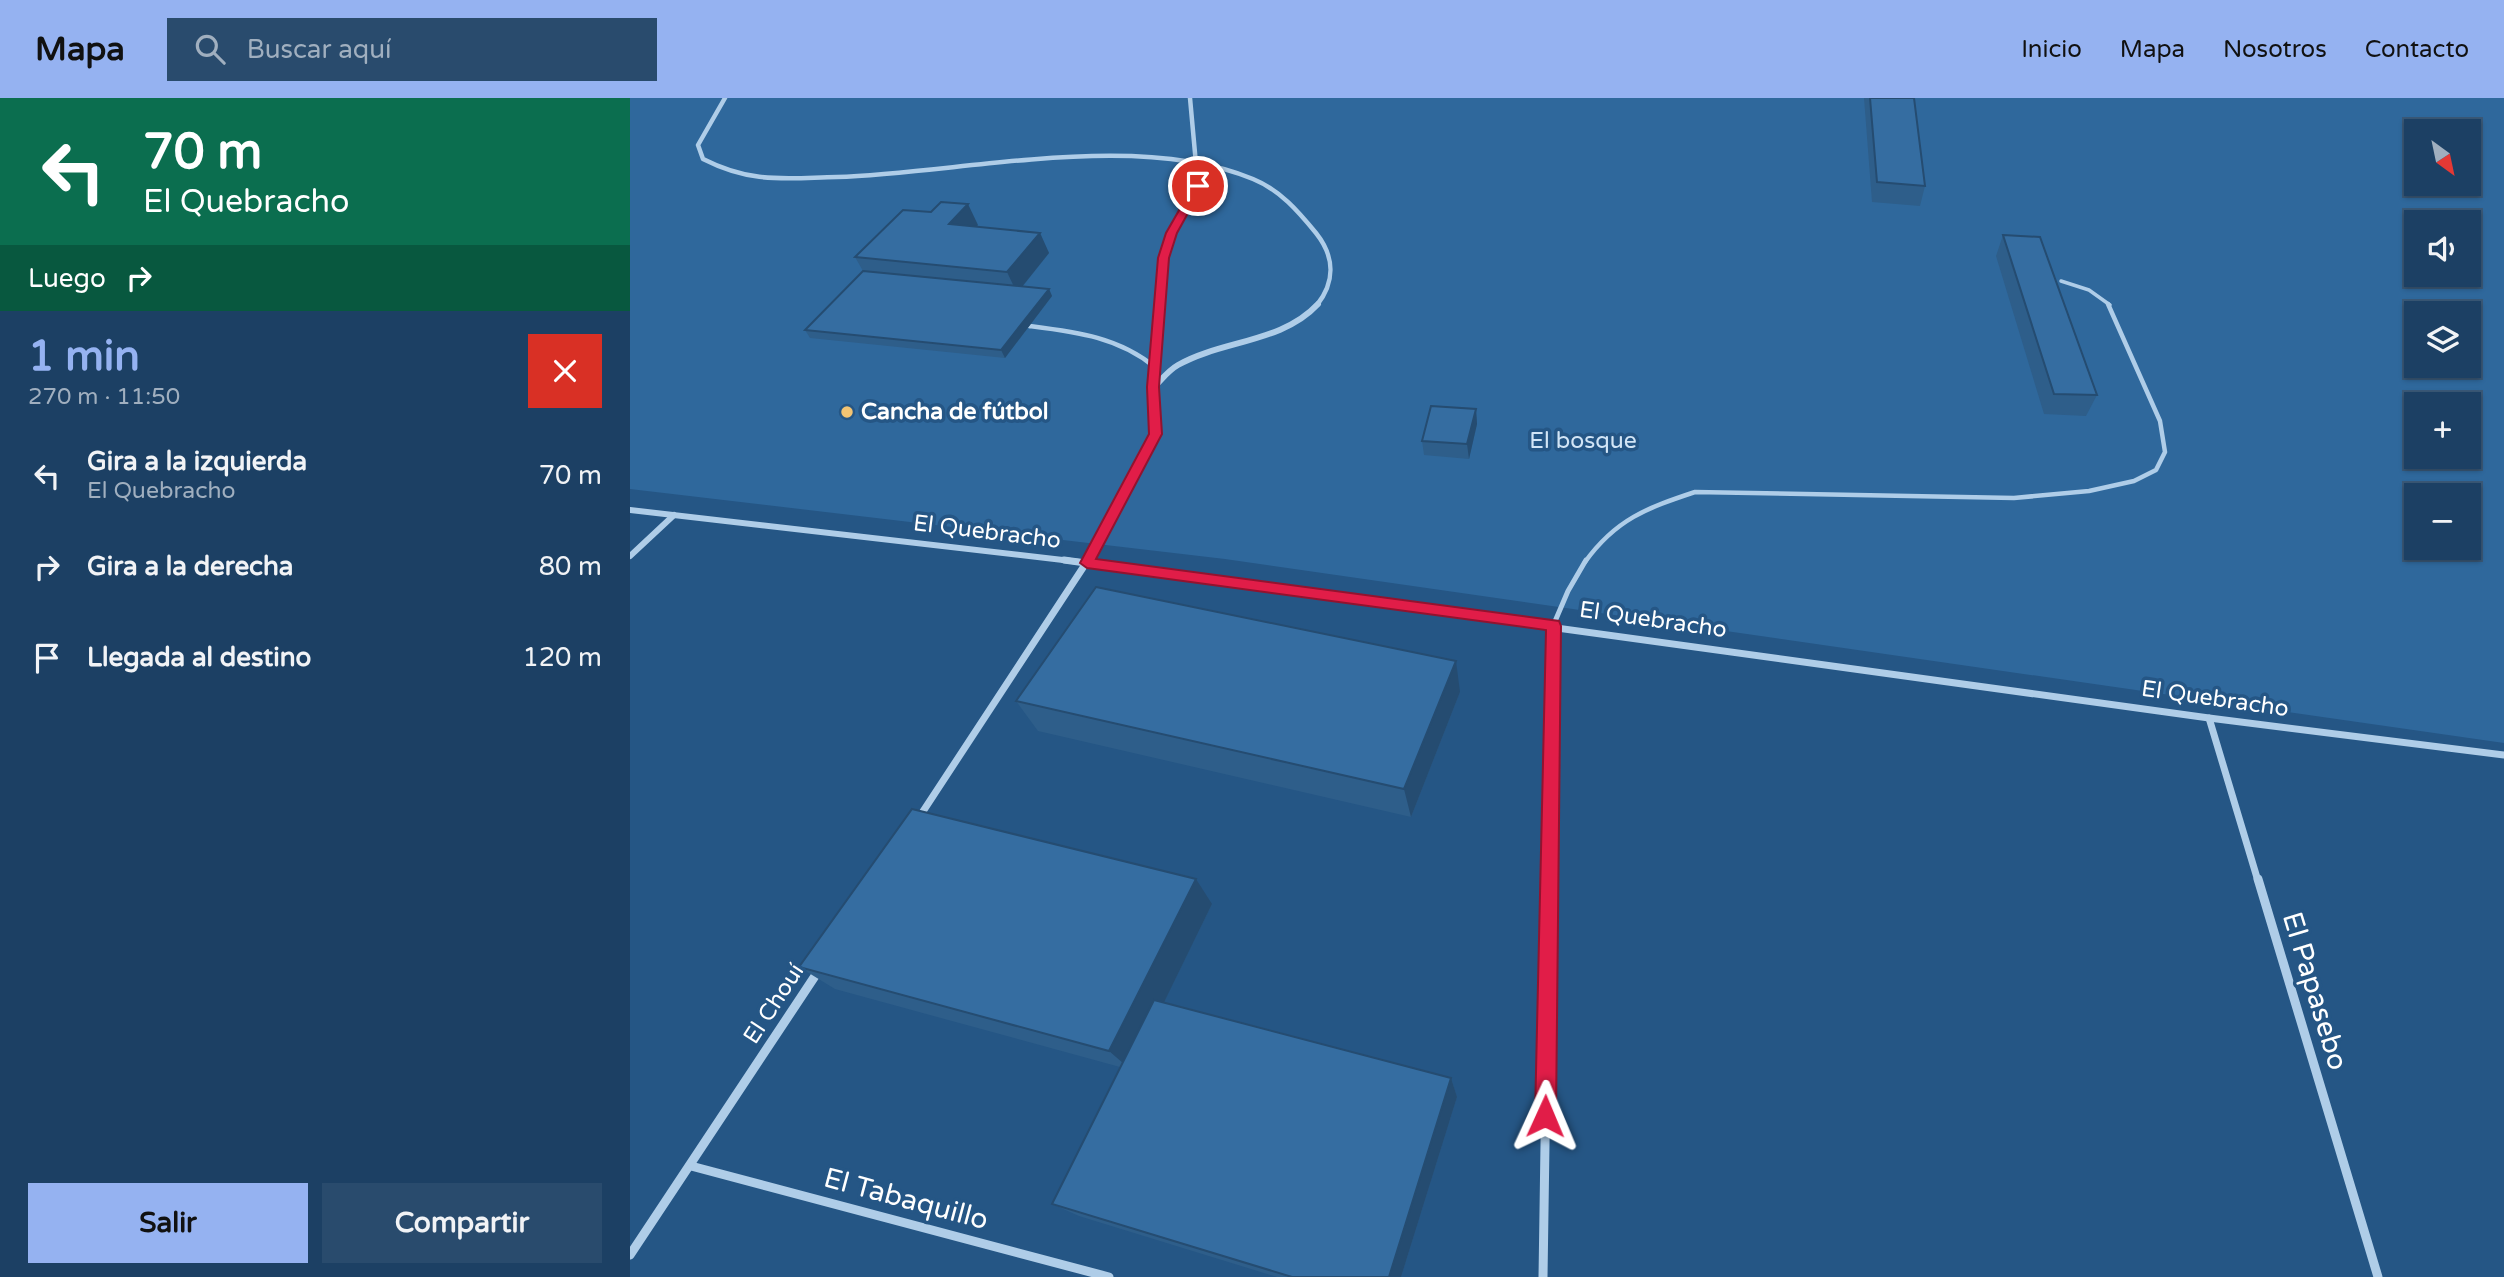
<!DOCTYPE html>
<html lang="es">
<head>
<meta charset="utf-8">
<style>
	:root { --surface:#1c4064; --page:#294b6d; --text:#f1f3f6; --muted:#a0afbf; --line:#3a5978; --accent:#95b2f1 }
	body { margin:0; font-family:"Varela Round",sans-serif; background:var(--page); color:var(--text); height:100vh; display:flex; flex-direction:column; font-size:26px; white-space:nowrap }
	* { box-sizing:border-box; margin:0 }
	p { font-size:23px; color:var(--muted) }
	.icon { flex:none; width:38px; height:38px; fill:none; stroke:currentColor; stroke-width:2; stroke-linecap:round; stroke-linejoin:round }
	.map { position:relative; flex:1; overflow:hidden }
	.details { display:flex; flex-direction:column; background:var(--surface); width:630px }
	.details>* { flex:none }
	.guide { background:#0b6e4f; color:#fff; overflow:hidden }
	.needle { width:46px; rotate:147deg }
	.tools { position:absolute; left:1774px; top:21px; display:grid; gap:14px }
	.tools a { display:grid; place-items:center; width:77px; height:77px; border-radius:0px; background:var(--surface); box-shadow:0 2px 5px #0004,0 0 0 2px var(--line); font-size:35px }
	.pin { position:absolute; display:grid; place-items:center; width:60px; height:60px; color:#fff; margin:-30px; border:4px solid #fff; border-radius:50%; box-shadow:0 2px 7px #0007 }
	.me { position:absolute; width:77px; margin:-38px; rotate:1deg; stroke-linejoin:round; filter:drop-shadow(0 0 5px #0008) }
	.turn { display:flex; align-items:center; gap:24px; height:147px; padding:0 28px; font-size:32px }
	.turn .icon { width:91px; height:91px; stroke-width:2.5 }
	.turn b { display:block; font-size:49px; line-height:60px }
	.then { display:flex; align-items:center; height:66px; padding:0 28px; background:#0003; gap:14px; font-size:26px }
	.round { display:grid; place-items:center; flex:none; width:74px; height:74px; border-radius:0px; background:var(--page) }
	.summary { display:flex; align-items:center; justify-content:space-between; height:119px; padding:0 28px }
	h1 { font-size:42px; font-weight:700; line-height:52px; color:var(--accent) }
	.primary-button { display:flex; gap:14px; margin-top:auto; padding:14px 28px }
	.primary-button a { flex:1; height:80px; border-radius:0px; background:var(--accent); color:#111; font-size:28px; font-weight:700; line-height:80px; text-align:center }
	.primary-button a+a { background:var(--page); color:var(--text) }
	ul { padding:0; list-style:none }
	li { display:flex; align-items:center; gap:21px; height:91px; padding:0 28px }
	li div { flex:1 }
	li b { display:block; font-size:26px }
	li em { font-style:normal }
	header { display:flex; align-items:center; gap:42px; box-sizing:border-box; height:98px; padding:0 35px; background:var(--accent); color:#111 }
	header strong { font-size:33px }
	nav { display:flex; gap:38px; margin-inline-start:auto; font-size:24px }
	.search { width:490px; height:63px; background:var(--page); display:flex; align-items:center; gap:18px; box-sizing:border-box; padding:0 24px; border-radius:0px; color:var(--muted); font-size:26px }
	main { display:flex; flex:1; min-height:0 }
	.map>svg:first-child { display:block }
	.green { fill:#2f689c; fill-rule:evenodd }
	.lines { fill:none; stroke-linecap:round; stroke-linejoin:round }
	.service-far2 { stroke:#afcde8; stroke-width:3.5 }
	.service-far1 { stroke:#afcde8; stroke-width:4.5 }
	.service { stroke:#afcde8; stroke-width:5 }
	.minor-far3 { stroke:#afcde8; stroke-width:4.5 }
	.minor-far2 { stroke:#afcde8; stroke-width:6 }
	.minor-far1 { stroke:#afcde8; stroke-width:7 }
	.minor { stroke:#afcde8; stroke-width:9 }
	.wall { fill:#2e5e8a }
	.shaded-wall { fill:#254c71 }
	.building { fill:#356da1; stroke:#254c71; stroke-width:2 }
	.route { fill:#e11d48; stroke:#92132f; stroke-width:2 }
	.poi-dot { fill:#f2c473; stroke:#255685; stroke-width:2.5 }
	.labels { text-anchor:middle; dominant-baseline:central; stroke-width:7; stroke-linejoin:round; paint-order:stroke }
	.poi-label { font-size:23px; font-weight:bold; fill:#fff; stroke:#255685; text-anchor:start }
	.park-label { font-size:23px; fill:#d2e5f6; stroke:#255685 }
	.street-label { font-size:23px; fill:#fff; stroke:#255685 }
	.near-street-label { font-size:28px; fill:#fff; stroke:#255685 }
</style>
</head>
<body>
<header>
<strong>Mapa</strong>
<div class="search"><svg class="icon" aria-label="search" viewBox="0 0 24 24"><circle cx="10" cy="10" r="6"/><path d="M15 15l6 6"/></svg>Buscar aquí</div>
<nav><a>Inicio</a><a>Mapa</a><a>Nosotros</a><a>Contacto</a></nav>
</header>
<main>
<section class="details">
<div class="guide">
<div class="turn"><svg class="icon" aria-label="left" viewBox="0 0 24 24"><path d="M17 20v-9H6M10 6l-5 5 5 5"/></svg><div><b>70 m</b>El Quebracho</div></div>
<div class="then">Luego<svg class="icon" aria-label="right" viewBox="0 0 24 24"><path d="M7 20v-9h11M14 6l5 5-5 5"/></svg></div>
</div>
<div class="summary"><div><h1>1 min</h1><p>270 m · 11:50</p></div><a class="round" style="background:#d93025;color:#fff"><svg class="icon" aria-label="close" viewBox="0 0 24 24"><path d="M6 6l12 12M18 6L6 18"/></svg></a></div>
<ul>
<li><svg class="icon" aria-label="left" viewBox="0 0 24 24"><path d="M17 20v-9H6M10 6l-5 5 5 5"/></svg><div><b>Gira a la izquierda</b><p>El Quebracho</p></div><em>70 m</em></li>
<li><svg class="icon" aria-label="right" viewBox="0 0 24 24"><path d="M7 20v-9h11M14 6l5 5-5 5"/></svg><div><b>Gira a la derecha</b></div><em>80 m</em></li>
<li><svg class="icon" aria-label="arrive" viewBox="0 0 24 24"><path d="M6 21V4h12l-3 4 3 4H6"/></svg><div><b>Llegada al destino</b></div><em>120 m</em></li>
</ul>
<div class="primary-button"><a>Salir</a><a>Compartir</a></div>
</section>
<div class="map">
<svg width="1874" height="1179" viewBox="0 0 1874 1179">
	<rect width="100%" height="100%" fill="#255685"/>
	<path class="green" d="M0 0H1874V645L595 461 0 391ZM1787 33H1839V86H1787ZM1787 124H1839V177H1787ZM1787 215H1839V268H1787ZM1787 306H1839V359H1787ZM1787 397H1839V450H1787Z"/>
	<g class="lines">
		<polyline class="service-far2" points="1431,183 1459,192 1480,207"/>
		<g class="service-far1">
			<path d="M399 228C446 234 489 239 526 270"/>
			<path d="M955 464C986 421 1017 410 1065 394L1384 400 1459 393 1504 383 1526 372 1535 354 1530 323 1478 206"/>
		</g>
		<polyline class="service" points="923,528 938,493 956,462"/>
		<g class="minor-far3">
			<path d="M95 0 68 47 73 61C122 86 155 80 207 79 333 75 505 32 623 81 650 92 668 113 686 135 705 159 705 184 687 207"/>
			<polyline points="530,207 534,160 542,135 568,88 560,0"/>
		</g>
		<g class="minor-far2">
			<path d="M524 289C532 281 539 272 548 267 592 242 652 245 688 206"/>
			<polyline points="0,412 450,464"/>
			<polyline points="0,458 44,417"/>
			<polyline points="457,464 525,336 523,289 530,206"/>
		</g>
		<g class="minor-far1">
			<polyline points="434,462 1579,620 1874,657"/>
			<polyline points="1579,620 1628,783"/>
			<polyline points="288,721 458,462"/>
			<polyline points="919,783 923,528"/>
		</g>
		<g class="minor">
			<polyline points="1628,781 1748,1179"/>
			<polyline points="61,1068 479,1179"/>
			<polyline points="0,1157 189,872"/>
			<polyline points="913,1179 919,781"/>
		</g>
	</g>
	<g class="wall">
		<polygon points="1234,0 1284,0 1295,88 1290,108 1242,104"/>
		<polygon points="348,127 346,129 410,135 419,155 393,188 419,191 422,198 375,260 180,240 175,232 233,173 225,159"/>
		<polygon points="1373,137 1467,297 1456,318 1414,316 1366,158"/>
		<polygon points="846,311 847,326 839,361 794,357 792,343"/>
		<polygon points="830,594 781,719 408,633 386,603"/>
		<polygon points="582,806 534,904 821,980 827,999 771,1179 647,1179 449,1118 422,1106 490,969 205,891 169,869"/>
	</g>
	<g class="shaded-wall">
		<polygon points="338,106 348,127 329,147 319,126"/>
		<polygon points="410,135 419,155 387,195 377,174"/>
		<polygon points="419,191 422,198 375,260 371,252"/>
		<polygon points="846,311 847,326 839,361 837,346"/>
		<polygon points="826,563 830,594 781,719 774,691"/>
		<polygon points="566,781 582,806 501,972 479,953"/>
		<polygon points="821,980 827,999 771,1179 759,1179"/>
	</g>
	<g class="building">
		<polygon points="1240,0 1284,0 1295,88 1247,84"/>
		<polygon points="311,104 338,106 319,126 410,135 377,174 225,159 273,112 301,114"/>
		<polygon points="1373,137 1410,139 1467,297 1424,296"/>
		<polygon points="233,173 419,191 371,252 175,232"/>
		<polygon points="801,308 846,311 837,346 792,343"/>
		<polygon points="466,489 826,563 774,691 386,603"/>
		<polygon points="282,711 566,781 479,953 169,869"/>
		<polygon points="524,902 821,980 759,1179 662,1179 422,1106"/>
	</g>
	<polygon class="route" points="568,84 573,88 547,135 539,160 529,289 532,336 466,461 929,523 931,528 926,1018 923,1025 915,1028 908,1025 905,1018 916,532 457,470 450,465 519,336 517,289 528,160 536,135 563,88"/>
	<circle class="poi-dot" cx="217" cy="314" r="7"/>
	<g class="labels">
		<g class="poi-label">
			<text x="231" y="314">Cancha de fútbol</text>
		</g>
		<g class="park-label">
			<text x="953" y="343">El bosque</text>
		</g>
		<g class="street-label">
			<text transform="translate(357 434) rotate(7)">El Quebracho</text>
			<text transform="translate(1023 522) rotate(8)">El Quebracho</text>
			<text transform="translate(1585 601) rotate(8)">El Quebracho</text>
			<text transform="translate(144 906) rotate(-57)">El Chouí</text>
		</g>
		<g class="near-street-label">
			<text transform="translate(1685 893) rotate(73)">El Papasebo</text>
			<text transform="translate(276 1101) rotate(15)">El Tabaquillo</text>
		</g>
	</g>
</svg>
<div class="tools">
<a><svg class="needle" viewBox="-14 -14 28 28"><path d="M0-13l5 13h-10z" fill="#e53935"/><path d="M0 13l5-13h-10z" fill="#a0afbf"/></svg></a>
<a><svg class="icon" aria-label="sound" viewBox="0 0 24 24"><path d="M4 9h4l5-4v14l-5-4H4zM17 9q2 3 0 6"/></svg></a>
<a><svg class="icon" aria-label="layers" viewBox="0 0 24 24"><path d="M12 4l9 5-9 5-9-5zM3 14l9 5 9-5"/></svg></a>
<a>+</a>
<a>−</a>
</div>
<div class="pin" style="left:568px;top:88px;background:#d93025"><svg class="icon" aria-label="arrive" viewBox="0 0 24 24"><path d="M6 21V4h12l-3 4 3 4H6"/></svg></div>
<svg class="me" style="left:915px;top:1018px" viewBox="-20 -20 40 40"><path d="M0-17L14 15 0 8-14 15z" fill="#e11d48" stroke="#fff" stroke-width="4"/></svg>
</div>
</main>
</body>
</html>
